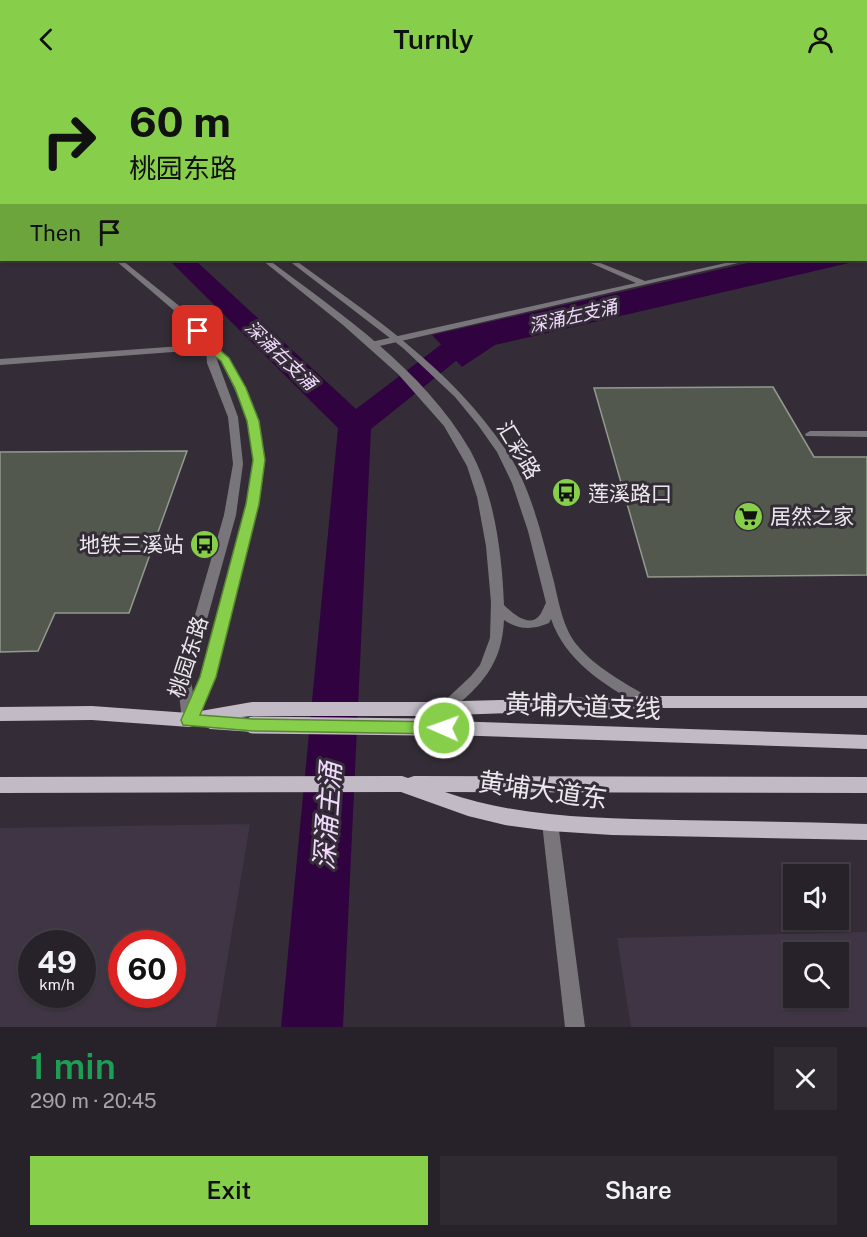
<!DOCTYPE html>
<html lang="en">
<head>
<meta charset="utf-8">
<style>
	:root { --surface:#272229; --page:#2f2a31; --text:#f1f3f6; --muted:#a4a4a8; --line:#433f46; --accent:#87cf4b }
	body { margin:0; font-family:"Public Sans","Noto Sans SC",sans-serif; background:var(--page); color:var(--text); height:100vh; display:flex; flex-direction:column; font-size:22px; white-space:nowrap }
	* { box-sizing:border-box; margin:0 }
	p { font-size:20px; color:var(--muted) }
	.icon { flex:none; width:33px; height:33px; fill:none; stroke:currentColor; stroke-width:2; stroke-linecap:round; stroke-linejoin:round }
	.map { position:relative; height:949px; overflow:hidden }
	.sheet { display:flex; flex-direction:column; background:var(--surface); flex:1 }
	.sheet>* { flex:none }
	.banner { position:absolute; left:0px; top:0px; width:867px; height:183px; box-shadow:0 2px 4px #0004,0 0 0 2px var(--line); background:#87cf4b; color:#111; overflow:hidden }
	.fabs { position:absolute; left:783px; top:786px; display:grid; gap:12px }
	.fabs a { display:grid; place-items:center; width:66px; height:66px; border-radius:0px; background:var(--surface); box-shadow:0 2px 4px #0004,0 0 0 2px var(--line); font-size:30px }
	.speed { position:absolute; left:18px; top:852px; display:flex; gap:12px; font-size:30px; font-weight:700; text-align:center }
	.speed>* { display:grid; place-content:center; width:78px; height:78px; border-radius:50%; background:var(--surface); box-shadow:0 2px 4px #0004,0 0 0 2px var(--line); line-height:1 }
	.speed small { font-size:15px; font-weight:400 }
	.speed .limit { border:9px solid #d22; background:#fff; color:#111 }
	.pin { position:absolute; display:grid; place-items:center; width:51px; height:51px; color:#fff; margin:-26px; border-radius:12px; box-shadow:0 3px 9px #0006 }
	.me { position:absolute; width:66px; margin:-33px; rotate:272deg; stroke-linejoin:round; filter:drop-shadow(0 0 4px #0008) }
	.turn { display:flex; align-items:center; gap:21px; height:126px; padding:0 30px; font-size:27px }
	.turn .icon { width:78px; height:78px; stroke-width:2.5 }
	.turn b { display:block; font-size:42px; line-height:51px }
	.then { display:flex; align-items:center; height:57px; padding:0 30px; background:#0003; gap:12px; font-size:22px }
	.round { display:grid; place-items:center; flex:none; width:63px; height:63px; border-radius:0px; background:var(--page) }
	.head { display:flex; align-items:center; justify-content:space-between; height:102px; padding:0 30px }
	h1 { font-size:36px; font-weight:600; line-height:45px; color:#1e9e55 }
	.action { display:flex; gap:12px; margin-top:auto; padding:12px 30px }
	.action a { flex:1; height:69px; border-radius:0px; background:var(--accent); color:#111; font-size:24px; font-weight:600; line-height:69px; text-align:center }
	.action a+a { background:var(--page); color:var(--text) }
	header { display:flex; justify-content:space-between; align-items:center; height:78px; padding:0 30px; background:var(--accent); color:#111; font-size:27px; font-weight:600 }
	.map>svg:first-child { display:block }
	.built { fill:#3f3544; fill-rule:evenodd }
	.water { fill:#300340 }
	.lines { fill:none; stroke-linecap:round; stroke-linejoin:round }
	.river { fill:#300340; fill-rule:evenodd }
	.building { fill:#52584e; stroke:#939a8e; stroke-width:1.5 }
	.minor { fill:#79767b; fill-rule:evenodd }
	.tertiary { fill:#79767b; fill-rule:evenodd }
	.primary { fill:#c2bbc5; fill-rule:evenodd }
	.primary-bridge { stroke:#c2bbc5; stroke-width:17 }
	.route { fill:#87cf4b; stroke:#588731; stroke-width:1.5 }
	.labels { text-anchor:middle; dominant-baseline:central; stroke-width:6; stroke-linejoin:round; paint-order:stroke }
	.far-water-label { font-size:18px; font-style:italic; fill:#f1d9fe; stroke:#342d37 }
	.street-label { font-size:21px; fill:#ebe7ed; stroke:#342d37 }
	.poi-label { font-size:21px; fill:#ebe7ed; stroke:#342d37; text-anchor:start }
	.near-street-label { font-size:26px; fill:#ebe7ed; stroke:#342d37 }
	.near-water-label { font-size:27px; font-style:italic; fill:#f1d9fe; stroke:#342d37 }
</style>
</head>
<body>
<header><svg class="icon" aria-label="back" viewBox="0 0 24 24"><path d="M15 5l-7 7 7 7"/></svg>Turnly<svg class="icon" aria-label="person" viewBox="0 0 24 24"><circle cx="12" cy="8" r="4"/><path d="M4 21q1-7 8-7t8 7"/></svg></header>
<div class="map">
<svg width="867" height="949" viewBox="0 0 867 949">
	<rect width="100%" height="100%" fill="#342d37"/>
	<g class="built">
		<path d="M250 746 216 949H0V750ZM32 866H82V916H32ZM122 866H172V916H122Z"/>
		<path d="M867 854V949H631L617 860ZM794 874H838V920H794Z"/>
	</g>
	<polygon class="water" points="761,182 862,182 495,267 462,289 432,257"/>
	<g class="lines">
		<g class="river">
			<polygon points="70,0 100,0 101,2 69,2"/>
			<polygon points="666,0 686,0 665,2"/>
			<polygon points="0,5 2,6 2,17 0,16"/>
			<polygon points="169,182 195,182 356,331 451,259 497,248 507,250 511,256 507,262 471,271 371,351 343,949 281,949 338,350"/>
		</g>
	</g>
	<g class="building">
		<polygon points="773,309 814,379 867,379 867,497 648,499 594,310"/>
		<polygon points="187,373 129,535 55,535 38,573 0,574 0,374"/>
	</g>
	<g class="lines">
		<g class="minor">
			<polygon points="697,0 705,0 693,2"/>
			<polygon points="867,29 867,33 866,32 866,30"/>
			<rect x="866" y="49" width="1" height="4"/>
			<rect x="0" y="95" width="2" height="4"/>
			<rect x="866" y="152" width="1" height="4"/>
			<rect x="0" y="162" width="2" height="4"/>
			<polygon points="584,182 593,182 645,203 739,182 751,182 371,270 367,267 371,264 636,205"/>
			<polygon points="210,266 214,269 213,271 0,287 0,281"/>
			<polygon points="810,353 867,353 867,359 806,358 805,356"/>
			<polygon points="550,738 556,740 558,745 585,949 565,949 542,745 544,740"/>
		</g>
		<g class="tertiary">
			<polygon points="37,0 42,0 43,2 38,2"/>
			<polygon points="54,0 59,0 60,2 55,2"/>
			<polygon points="0,53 2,54 2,59 0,58"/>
			<path d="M115 182H122L183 231 213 267 230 282 253 329 263 365V399L215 599 196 642 194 646 189 647 184 646 182 642 177 599 224 437 233 386 228 339 207 285 206 269 177 235ZM216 279 221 283 243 329 253 365V399L201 599 193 616 191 599 236 437 243 386 238 339Z"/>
			<path d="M262 182H269C341 236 424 292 470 372 495 417 502 477 504 527 512 535 529 550 539 538 542 535 544 528 546 525L528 453 512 405 497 374 478 347 455 319 403 270 288 182H295C372 238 452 291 506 372 532 411 542 459 554 504 559 525 563 550 577 567 596 590 625 605 650 620L652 624 650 628 645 629 640 628C603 605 566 584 551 541L549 545C533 552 519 552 504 542 502 586 482 607 449 634L444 635 439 634 437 630 471 598 480 587 490 560 491 524 486 468 477 419 467 388 444 348 398 296 343 247Z"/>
		</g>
		<g class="primary">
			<polygon points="645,618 867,618 867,630 645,630 426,638 252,638 241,639 259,642 262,647 259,652 253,654 210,651 202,646 189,649 92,642 0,643 0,629 92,628 189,635 252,624 426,624"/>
			<polygon points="420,642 867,657 867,671 420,656 414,654 411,649 414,644"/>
			<path d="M402 698 408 700 414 698 867 699V715L445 714C519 740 598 740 675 742 739 743 803 744 867 746V762L612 757 550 753 505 747 468 738 401 714 0 715V699Z"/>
		</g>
		<polyline class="primary-bridge" points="253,647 420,649"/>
	</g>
	<polygon class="route" points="195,251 201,251 214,267 229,280 246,310 259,343 265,382 259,426 216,599 200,637 253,641 444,644 449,646 452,650 449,654 444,656 253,653 183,647 181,642 200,599 246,426 253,382 247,343 235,310 221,283 207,272 193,253"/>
	<defs>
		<symbol id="bus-disc" viewBox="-11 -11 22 22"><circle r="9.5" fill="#87cf4b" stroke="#342d37"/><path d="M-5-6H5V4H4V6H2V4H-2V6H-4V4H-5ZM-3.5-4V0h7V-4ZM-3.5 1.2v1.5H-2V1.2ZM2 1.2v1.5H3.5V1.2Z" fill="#111"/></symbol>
		<symbol id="supermarket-disc" viewBox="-11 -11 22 22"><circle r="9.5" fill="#87cf4b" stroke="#342d37"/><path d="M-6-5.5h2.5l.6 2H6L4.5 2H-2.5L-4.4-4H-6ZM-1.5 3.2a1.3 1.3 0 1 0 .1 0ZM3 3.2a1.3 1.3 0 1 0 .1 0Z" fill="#111"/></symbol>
	</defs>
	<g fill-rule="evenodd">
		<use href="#bus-disc" x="550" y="398" width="33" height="33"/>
		<use href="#supermarket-disc" x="732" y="422" width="33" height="33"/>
		<use href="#bus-disc" x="188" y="450" width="33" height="33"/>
	</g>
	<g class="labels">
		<g class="far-water-label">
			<text transform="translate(573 238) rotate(-13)">深涌左支涌</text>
			<text transform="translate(281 277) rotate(44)">深涌右支涌</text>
		</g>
		<g class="street-label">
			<text transform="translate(519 372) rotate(59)">汇彩路</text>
			<text transform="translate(188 579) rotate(-72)">桃园东路</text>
		</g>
		<g class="poi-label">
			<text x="588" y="415">莲溪路口</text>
			<text x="770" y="438">居然之家</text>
			<text x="184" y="466" text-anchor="end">地铁三溪站</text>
		</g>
		<g class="near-street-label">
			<text transform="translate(583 628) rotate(2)">黄埔大道支线</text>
			<text transform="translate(543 712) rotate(8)">黄埔大道东</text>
		</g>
		<g class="near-water-label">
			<text transform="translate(327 738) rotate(-86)">深涌主涌</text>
		</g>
	</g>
</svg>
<div class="fabs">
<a><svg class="icon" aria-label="sound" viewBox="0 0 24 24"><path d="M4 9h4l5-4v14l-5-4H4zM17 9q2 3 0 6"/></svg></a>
<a><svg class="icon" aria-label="search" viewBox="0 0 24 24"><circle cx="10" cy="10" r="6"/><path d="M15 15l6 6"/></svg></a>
</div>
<div class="speed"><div>49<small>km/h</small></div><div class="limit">60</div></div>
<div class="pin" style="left:198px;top:253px;background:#d93025"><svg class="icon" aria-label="arrive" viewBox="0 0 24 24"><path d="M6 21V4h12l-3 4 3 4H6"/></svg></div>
<svg class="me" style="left:444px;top:650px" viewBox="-20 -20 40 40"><circle r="17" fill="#87cf4b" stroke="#fff" stroke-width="3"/><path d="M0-11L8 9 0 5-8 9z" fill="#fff"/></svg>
<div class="banner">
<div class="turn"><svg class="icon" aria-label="right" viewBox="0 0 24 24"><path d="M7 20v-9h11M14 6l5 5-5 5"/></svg><div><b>60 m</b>桃园东路</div></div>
<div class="then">Then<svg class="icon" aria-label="arrive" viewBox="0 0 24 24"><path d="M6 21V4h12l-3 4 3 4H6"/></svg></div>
</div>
</div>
<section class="sheet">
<div class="head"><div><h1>1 min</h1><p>290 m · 20:45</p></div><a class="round"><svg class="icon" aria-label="close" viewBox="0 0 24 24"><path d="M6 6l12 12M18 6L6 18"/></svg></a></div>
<div class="action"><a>Exit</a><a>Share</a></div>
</section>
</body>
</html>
